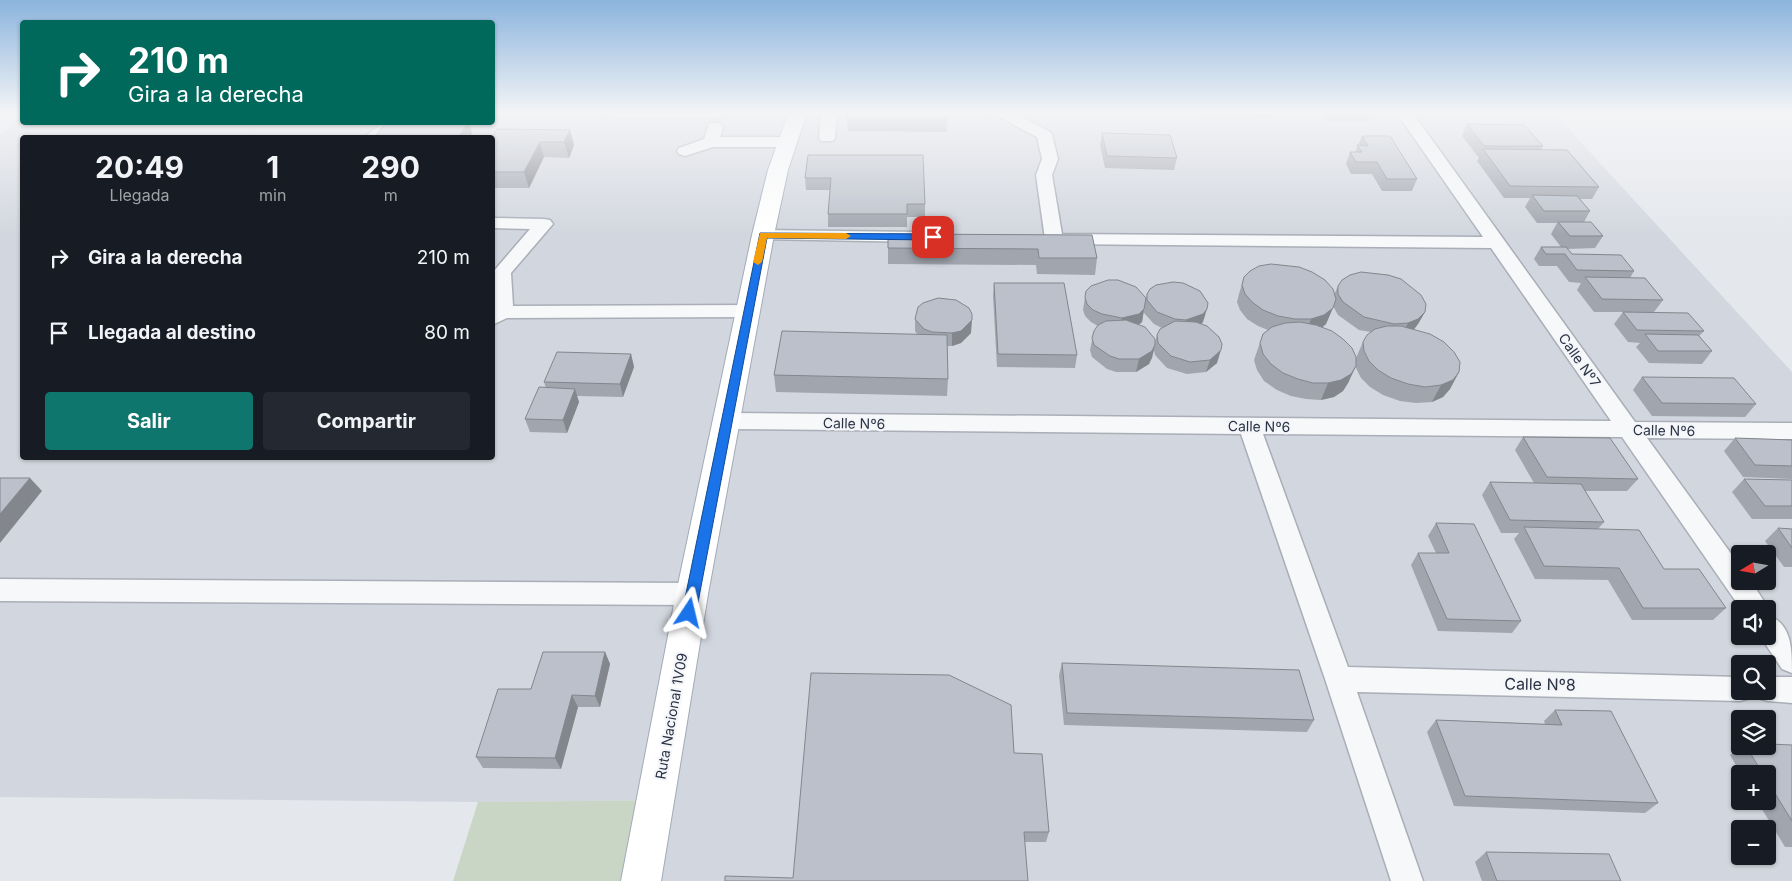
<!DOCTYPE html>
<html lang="es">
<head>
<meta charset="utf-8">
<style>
	:root { --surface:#171b24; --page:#242831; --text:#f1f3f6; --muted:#9ea1a6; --accent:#0f766e }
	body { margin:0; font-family:Inter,sans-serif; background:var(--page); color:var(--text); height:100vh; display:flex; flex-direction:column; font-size:19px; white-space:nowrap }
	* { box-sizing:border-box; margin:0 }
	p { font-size:16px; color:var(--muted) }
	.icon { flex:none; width:28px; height:28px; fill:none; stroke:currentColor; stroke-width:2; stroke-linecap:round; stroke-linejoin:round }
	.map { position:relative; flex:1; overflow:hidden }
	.side { position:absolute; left:20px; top:135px; width:475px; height:325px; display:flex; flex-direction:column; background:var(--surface); border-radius:5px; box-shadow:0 1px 4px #0004 }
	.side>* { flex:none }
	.top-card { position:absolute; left:20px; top:20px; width:475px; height:105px; border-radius:5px; box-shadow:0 1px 4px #0004; background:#00695c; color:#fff; overflow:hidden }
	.needle { width:32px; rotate:259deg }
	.fabs { position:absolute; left:1731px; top:545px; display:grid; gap:10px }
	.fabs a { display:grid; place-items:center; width:45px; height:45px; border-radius:5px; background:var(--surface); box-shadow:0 1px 4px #0004; font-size:25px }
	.pin { position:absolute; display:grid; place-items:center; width:42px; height:42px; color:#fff; margin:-21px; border-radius:10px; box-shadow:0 2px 8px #0006 }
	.me { position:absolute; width:55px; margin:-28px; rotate:10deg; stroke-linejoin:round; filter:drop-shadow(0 0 4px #0008) }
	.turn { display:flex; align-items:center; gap:18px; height:105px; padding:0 25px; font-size:22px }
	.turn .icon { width:65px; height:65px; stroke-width:2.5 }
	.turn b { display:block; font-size:35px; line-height:42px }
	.eta { display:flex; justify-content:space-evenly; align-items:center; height:85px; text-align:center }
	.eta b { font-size:30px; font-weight:700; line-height:35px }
	.action { display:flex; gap:10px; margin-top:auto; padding:10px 25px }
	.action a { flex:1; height:58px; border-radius:5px; background:var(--accent); color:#fff; font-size:20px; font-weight:700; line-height:58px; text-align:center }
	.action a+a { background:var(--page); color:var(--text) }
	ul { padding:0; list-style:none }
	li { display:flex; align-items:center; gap:15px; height:75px; padding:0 25px }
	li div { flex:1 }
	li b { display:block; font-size:19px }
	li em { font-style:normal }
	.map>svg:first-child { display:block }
	.built { fill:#d2d6de; fill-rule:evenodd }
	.green { fill:#c9d6c5 }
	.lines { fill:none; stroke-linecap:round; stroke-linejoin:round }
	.minor-casing { stroke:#a9aeb7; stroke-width:3 }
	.major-casing { stroke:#a3abb8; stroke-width:2 }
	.minor { fill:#f7f8fa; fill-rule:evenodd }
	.major { fill:#fff; fill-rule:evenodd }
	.wall { fill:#a1a5ae; fill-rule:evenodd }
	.shaded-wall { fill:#83868d }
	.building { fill:#bbc0ca; stroke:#83868d }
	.route { fill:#1a73e8; stroke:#114b97 }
	.slow { fill:#f59e0b }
	.labels { text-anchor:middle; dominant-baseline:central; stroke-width:4.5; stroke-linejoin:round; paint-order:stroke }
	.street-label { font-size:14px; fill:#2b3445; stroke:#f4f6f9 }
	.near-street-label { font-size:16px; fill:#2b3445; stroke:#f4f6f9 }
</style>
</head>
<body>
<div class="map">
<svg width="1792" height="881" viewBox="0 0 1792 881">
	<rect width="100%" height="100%" fill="#e4e7ec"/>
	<path class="built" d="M493 112H1553L1792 372V881H656L671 800 478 802 0 797V135L22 116V122H492ZM22 138H492V458H22ZM1740 554H1768V581H1740ZM1740 609H1768V636H1740ZM1740 664H1768V691H1740ZM1740 719H1768V746H1740ZM1740 774H1768V801H1740ZM1740 829H1768V856H1740Z"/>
	<polygon class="green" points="672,800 653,881 453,881 478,802"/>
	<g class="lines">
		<defs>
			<g id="minor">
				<polygon points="601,112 726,112 727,113 724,116 719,118 609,117 604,115"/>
				<polygon points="821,112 837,112 835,138 833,141 821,141 819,138"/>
				<polygon points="983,112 1013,112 1050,132 1052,135 1058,159 1052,175 1062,234 1483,237 1396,112 1412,112 1635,422 1792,423 1792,439 1647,438 1740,566 1740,581 1751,581 1769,609 1768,612 1768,609 1741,609 1622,437 1263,434 1348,667 1740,677 1740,691 1753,691 1750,698 1740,701 1357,692 1423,881 1391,881 1325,679 1241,434 727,429 719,427 716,421 719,415 727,413 1611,421 1491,248 1054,244 1048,243 1045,239 1036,175 1042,159 1037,137 1001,118 986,115"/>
				<polygon points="384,122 402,122 382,138 363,138"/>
				<polygon points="715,122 721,124 723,127 720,137 787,137 793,139 795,142 793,145 787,147 713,147 685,156 679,154 677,151 679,148 704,139 709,124"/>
				<polygon points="492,218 544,219 550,220 553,224 511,273 513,306 748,305 755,307 758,311 755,315 748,317 507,318 492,325 493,272 530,229 492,228"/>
				<polygon points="763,230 919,232 925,233 928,237 925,241 919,242 757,239 754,235 757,231"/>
				<polygon points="0,579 692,583 701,586 705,594 701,602 692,605 0,601"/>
				<path d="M1768 615C1792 624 1792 649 1792 673L1782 669 1760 636H1768Z"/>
				<polygon points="1768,677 1792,677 1792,703 1768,701 1758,698 1755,691 1768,691"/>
			</g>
			<polygon id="major" points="789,112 807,112 788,170 774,235 708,594 661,881 621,881 676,594 752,235 768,170"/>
		</defs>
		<use href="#minor" class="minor-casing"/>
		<use href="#major" class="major-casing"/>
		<use href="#minor" class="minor"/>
		<use href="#major" class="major"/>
	</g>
	<g class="wall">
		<polygon points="1203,112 1273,112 1271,117 1204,116"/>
		<polygon points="1323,112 1371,112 1367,121 1329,121"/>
		<polygon points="847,120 947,120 947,132 848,131"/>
		<polygon points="1467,124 1543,146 1541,150 1599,187 1592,199 1580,199 1590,211 1584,222 1603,236 1595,248 1567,249 1572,254 1634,271 1630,278 1663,300 1654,312 1704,331 1699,336 1712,351 1702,364 1649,363 1636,347 1640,343 1628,342 1614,324 1623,312 1594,312 1577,290 1581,283 1569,282 1557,266 1539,266 1534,259 1541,247 1561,247 1551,234 1557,223 1537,223 1525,207 1530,198 1504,198 1477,161 1479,158 1462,136"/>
		<polygon points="570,130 574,145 569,158 544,157 529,188 492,188 492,138"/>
		<polygon points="1102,133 1177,158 1174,170 1105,168 1100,145"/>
		<polygon points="1362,136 1417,179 1412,191 1382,191 1372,174 1351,174 1346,164 1350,152 1355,152"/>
		<polygon points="808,155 925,204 925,217 907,217 907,227 828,227 828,214 830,190 806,190 805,178"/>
		<polygon points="888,234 1092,235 1097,258 1095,275 1037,274 1036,265 888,264"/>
		<path d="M1244 277 1334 295 1338 286 1425 312 1418 324 1414 330 1459 372 1450 389 1443 397 1432 402 1416 403 1400 401 1383 395 1370 387 1361 378 1356 368V365L1348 383 1343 391 1334 397 1321 400 1306 399 1291 396 1277 390 1264 381 1257 370 1254 360 1263 334 1268 330 1258 326 1247 319 1240 310 1237 302 1239 294ZM1333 306 1338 315 1359 330 1371 332 1363 342 1356 358 1322 327 1326 324Z"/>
		<polygon points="994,283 1077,355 1075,368 997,367 993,296"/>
		<path d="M1086 291 1146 298 1147 294 1203 322 1201 324 1217 363 1206 372 1187 374 1167 368 1155 355 1154 350 1149 364 1136 372H1116L1107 369 1092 357 1090 350 1094 331 1098 326 1091 322 1085 316 1083 310ZM1144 310V313L1154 324 1162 328 1157 335 1155 343 1138 325 1142 322Z"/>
		<polygon points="915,319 971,333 961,343 952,346 947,346 948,379 947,396 776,392 774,375 917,334 915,331"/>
		<polygon points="631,354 634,367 623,397 577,396 579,402 567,433 530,432 525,419 546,388 544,382"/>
		<polygon points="1642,377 1756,404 1745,417 1652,416 1633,390"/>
		<polygon points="1523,437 1638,479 1627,491 1585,491 1604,522 1598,529 1726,608 1713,620 1632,620 1608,580 1535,579 1514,539 1519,533 1501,533 1482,495 1490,482 1534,483 1515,450"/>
		<polygon points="1735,438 1792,440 1792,479 1743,477 1724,451"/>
		<polygon points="1744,479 1792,480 1792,519 1752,519 1732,492"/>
		<polygon points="1436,523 1521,621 1512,633 1438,631 1411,565 1418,553 1436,553 1428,536"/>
		<polygon points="1778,528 1792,529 1792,567 1784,567 1765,541"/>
		<polygon points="605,652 610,664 600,707 578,707 561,769 483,768 476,757 531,689"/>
		<polygon points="1062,663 1314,720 1307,732 1064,725 1059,675"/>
		<polygon points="1555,710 1658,803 1645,813 1454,806 1427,732 1436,720 1545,724 1544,721"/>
		<polygon points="1792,745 1792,847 1785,847 1757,801 1768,801 1768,774 1741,774 1730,755 1741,746 1768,746"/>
		<polygon points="1014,753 1049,832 1046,842 1025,842 793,878"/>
		<polygon points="1486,852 1621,881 1482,881 1475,862"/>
	</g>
	<g class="shaded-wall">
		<polygon points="468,122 469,122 472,133 470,138 458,138"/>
		<polygon points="570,130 574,145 569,158 564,142"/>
		<polygon points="540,142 544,157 529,188 524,172"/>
		<polygon points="1333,308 1326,324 1318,331 1305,335 1311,319"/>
		<polygon points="1144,309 1142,322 1136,327 1119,331 1122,318"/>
		<polygon points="1207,309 1203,322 1199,327 1182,332 1186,320"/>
		<polygon points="1425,312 1418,324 1412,331 1402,335 1408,323"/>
		<polygon points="972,320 971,333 961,343 952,346 952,333"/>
		<polygon points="1155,345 1152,358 1149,364 1136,372 1139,359"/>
		<polygon points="1221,350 1217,363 1206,372 1210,360"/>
		<polygon points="631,354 634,367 623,397 620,384"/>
		<polygon points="1356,366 1348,383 1343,391 1334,397 1321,400 1328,383"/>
		<polygon points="1459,372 1450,389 1443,397 1432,402 1441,385"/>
		<polygon points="575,389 579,402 567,433 563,420"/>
		<polygon points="30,478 42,491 0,543 0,514"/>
		<polygon points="605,652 610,664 600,707 595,696"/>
		<polygon points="572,695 578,707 561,769 555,758"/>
	</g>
	<g class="building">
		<polygon points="848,112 947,112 947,120 847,120"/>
		<polygon points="386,122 468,122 458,138 374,138"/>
		<polygon points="1467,124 1524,125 1543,146 1484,146"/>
		<polygon points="497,129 570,130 564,142 540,142 524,172 492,172 492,138"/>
		<polygon points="1102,133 1170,135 1177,158 1107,156"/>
		<polygon points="1362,136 1390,136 1417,179 1387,179 1377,162 1356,162 1350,152 1362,152 1357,145 1368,146"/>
		<polygon points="1483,149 1567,150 1599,187 1510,186"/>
		<polygon points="808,155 923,155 925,204 907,204 907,214 828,214 831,178 805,178"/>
		<polygon points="1532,195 1577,196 1590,211 1544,211"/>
		<polygon points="1558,222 1591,222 1603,236 1570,236"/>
		<polygon points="888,234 1092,235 1097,258 1039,258 1038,249 888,248"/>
		<polygon points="1541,247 1566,247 1572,254 1621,255 1634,271 1577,270 1565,254 1546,254"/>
		<polygon points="1271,264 1299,267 1312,272 1325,280 1333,289 1336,299 1333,308 1324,315 1311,319 1295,319 1278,316 1263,310 1252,302 1245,294 1242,285 1244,277 1250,271 1259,266"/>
		<polygon points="1361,272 1388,275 1401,279 1421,295 1426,304 1425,312 1418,319 1408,323 1394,324 1364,317 1343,302 1338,294 1338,286 1342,280 1350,275"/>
		<polygon points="1585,277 1645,278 1663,300 1602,299"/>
		<polygon points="1108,280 1118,280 1136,287 1146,298 1144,309 1139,314 1122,318 1102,314 1093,310 1087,304 1085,297 1086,291 1091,286"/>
		<polygon points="1173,282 1183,283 1200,291 1208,303 1207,309 1203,314 1186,320 1175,319 1157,312 1147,300 1147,294 1150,289 1156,285"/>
		<polygon points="994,283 1064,283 1077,355 998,354"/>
		<polygon points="938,298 956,300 969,308 972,314 972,320 961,331 952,333 932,332 924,329 915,319 918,307 923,303"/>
		<polygon points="1623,312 1688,313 1704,331 1637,330"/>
		<polygon points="1126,320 1145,327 1155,339 1155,345 1152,351 1139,359 1119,359 1110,356 1094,345 1092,338 1094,331 1098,325 1106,321"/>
		<polygon points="1175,321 1196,322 1207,326 1219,337 1222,344 1221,350 1210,360 1190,362 1171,356 1158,343 1157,335 1160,329"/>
		<polygon points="1300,322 1316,325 1332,331 1343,339 1352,348 1356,357 1356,366 1351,374 1341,380 1328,383 1313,383 1298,379 1283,373 1271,364 1263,354 1260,343 1263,334 1272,327 1285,323"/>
		<polygon points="1387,326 1401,326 1430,334 1444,342 1454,352 1460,362 1459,372 1453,380 1441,385 1425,387 1408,384 1391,378 1378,370 1369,361 1364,351 1363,342 1367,335 1375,329"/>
		<polygon points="782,331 947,335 948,379 774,375"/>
		<polygon points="1645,334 1698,335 1712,351 1658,351"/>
		<polygon points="557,352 631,354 620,384 544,382"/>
		<polygon points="1642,377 1734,378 1756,404 1662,403"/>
		<polygon points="539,387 575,389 563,420 525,419"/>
		<polygon points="1523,437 1610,438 1638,479 1547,477"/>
		<polygon points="1735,438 1792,440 1792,466 1755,465"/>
		<polygon points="0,478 30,478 0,514"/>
		<polygon points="1744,479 1792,480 1792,506 1765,506"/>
		<polygon points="1490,482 1581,484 1604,522 1510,520"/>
		<polygon points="1436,523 1474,524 1521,621 1447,619 1418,553 1449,553"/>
		<polygon points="1524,527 1639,530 1664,569 1699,569 1726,608 1643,608 1619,568 1544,566"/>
		<polygon points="1778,528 1792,529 1792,548"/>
		<polygon points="543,652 605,652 595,696 572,695 555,758 476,757 498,689 531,689"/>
		<polygon points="1062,663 1299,670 1314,720 1067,713"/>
		<polygon points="811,673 949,675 1011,705 1014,753 1042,754 1049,832 1024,832 1028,881 725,881 725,876 793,878"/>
		<polygon points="1555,710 1611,711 1658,803 1465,796 1436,720 1562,725"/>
		<polygon points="1768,744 1792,745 1792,821 1768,782 1768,774 1763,774 1746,746 1768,746"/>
		<polygon points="1486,852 1609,854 1621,881 1497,881"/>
	</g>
	<linearGradient id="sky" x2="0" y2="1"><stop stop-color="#8bb4dd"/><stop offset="0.48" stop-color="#f3f4f6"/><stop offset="1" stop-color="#f3f4f6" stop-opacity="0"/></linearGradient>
	<rect width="1792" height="235" fill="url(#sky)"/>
	<polygon class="route" points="760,233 933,234 937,237 933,240 767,238 696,613 694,617 689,619 684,617 682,613"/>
	<polygon class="slow" points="760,233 846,233 851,236 846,239 767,238 762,262 758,265 753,262"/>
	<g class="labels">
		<g class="street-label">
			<text transform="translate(1580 360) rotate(55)">Calle Nº7</text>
			<text transform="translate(854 423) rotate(1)">Calle Nº6</text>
			<text transform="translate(1259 426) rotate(1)">Calle Nº6</text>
			<text transform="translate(1664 430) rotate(1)">Calle Nº6</text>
			<text transform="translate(671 716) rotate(-80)">Ruta Nacional 1V09</text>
		</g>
		<g class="near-street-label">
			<text transform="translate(1540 684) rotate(1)">Calle Nº8</text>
		</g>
	</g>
</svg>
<div class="fabs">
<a><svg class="needle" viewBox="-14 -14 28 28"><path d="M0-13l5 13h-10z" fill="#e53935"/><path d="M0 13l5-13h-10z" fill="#9ea1a6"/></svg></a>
<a><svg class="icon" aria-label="sound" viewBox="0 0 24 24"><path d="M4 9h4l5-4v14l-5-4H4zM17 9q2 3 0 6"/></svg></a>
<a><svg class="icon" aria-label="search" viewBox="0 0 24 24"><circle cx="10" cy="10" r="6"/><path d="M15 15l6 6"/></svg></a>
<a><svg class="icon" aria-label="layers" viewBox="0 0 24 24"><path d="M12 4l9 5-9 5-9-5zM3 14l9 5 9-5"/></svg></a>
<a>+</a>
<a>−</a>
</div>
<div class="pin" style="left:933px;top:237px;background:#d93025"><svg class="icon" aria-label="arrive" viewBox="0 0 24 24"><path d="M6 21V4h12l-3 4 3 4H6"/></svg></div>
<svg class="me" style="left:689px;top:613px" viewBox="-20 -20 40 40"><path d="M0-17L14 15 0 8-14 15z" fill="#1a73e8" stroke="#fff" stroke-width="4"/></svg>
<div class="top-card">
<div class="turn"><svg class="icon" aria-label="right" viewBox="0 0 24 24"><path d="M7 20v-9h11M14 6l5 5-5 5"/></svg><div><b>210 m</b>Gira a la derecha</div></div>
</div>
<section class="side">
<div class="eta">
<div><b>20:49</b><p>Llegada</p></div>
<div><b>1</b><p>min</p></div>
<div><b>290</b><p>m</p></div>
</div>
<ul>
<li><svg class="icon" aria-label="right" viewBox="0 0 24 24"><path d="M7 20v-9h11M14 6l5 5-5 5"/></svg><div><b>Gira a la derecha</b></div><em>210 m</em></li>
<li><svg class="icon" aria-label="arrive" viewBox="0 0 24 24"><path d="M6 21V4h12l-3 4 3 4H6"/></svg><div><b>Llegada al destino</b></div><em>80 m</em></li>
</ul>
<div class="action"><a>Salir</a><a>Compartir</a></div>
</section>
</div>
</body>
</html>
